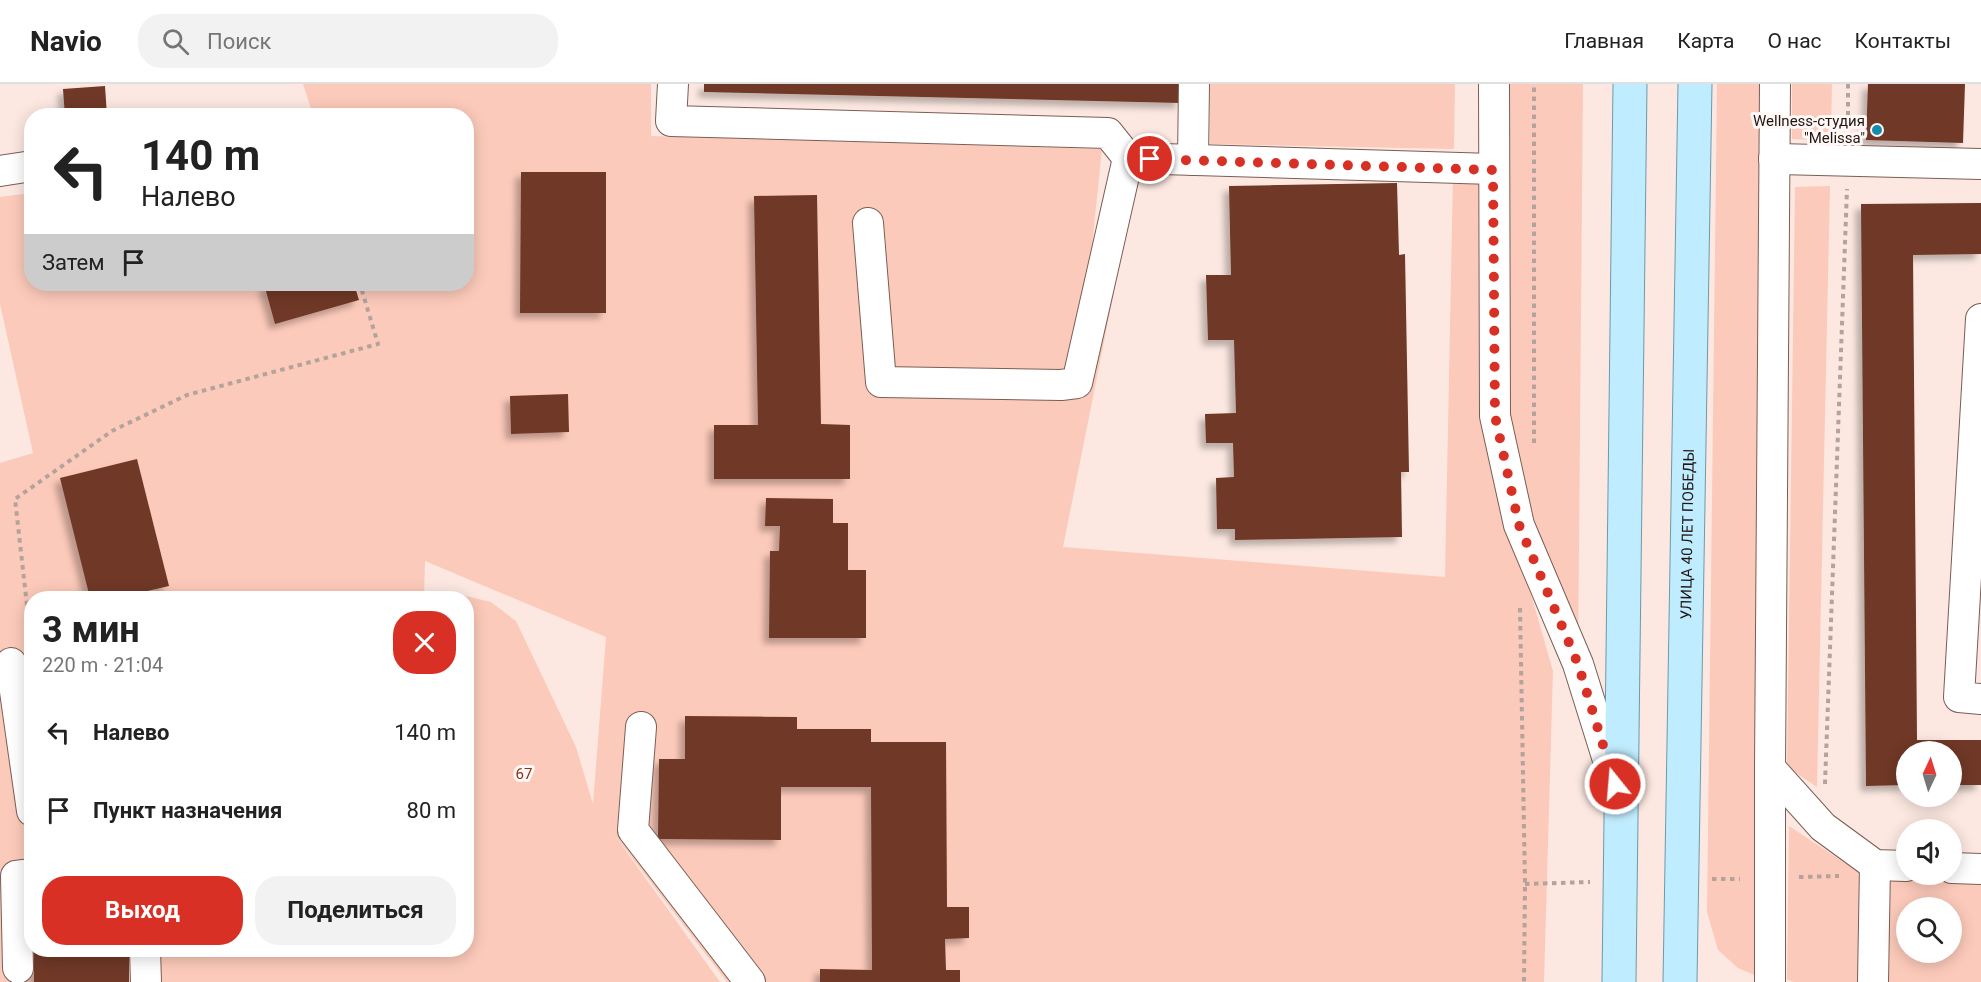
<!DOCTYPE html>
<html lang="ru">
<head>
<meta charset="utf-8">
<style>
	:root { --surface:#fff; --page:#f2f2f2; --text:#222; --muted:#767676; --line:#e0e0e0; --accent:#d93025 }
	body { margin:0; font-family:Roboto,sans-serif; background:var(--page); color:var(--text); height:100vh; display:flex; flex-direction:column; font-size:22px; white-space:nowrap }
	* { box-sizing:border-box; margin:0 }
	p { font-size:20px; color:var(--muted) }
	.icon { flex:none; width:33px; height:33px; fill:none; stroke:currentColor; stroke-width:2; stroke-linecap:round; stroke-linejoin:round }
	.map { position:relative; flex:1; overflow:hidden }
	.panel { position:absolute; left:24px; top:507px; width:450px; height:366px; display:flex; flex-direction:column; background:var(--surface); border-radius:24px; box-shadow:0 3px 15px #0003 }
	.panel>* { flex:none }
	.top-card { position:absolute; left:24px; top:24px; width:450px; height:183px; border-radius:24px; box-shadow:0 3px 15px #0003; background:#fff; color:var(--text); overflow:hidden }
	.needle { width:39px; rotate:4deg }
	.tools { position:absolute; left:1896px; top:657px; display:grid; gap:12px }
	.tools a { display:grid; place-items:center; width:66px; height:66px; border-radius:50%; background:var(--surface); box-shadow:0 3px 15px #0003; font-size:30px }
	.pin { position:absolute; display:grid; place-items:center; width:51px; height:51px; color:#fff; margin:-26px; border:3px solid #fff; border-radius:50%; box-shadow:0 2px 6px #0007 }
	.me { position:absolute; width:66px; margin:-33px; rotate:343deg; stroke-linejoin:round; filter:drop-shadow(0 0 4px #0008) }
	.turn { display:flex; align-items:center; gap:21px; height:126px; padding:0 18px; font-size:27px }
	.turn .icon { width:78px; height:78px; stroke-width:2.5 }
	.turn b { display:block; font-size:42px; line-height:51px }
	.then { display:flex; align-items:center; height:57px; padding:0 18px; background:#0003; gap:12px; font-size:22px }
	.round { display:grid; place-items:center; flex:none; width:63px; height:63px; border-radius:24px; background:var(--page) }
	.summary { display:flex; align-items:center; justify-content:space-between; height:102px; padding:0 18px }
	h1 { font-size:36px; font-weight:700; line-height:45px }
	.cta { display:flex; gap:12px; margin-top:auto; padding:12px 18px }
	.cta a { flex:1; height:69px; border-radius:24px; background:var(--accent); color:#fff; font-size:24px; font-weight:700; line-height:69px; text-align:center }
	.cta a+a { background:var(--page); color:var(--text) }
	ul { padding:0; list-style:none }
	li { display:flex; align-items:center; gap:18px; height:78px; padding:0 18px }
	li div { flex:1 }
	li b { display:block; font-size:22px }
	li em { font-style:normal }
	header { display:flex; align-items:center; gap:36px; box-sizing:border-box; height:84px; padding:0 30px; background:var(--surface); border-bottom:2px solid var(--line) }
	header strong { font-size:28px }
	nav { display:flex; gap:33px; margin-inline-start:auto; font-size:21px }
	.search { width:420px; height:54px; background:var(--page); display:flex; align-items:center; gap:15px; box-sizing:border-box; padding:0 21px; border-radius:24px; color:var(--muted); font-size:22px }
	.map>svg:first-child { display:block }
	.green { fill:#fccaba; fill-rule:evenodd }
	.building { fill:#703725; filter:url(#shadow) }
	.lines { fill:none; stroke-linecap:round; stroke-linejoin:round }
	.minor-casing { stroke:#7a5e55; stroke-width:32 }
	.major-casing { stroke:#6c99ab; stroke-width:35 }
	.path { stroke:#b4a39d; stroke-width:4; stroke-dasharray:4.5 4.5; stroke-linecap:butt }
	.minor { stroke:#fff; stroke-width:30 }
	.major { stroke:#bfecfe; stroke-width:33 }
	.route { stroke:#d93025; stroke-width:10; stroke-dasharray:0 18 }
	.poi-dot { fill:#148cae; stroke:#fff8f6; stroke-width:2 }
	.labels { text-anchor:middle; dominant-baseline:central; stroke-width:6; stroke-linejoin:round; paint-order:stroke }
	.poi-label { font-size:15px; fill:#211613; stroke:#fff8f6; text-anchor:end }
	.street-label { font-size:15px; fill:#211613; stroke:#fff8f6 }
	.park-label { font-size:15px; fill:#823418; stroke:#fff8f6 }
</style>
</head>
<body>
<header>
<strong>Navio</strong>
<div class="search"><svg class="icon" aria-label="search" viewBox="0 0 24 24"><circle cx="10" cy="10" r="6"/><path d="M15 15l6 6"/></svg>Поиск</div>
<nav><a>Главная</a><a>Карта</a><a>О нас</a><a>Контакты</a></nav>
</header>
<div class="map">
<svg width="1981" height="898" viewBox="0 0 1981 898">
	<defs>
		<filter id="shadow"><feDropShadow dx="-5.5" dy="5.5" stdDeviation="3" flood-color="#0004"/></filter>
	</defs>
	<rect width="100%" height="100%" fill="#fce8e1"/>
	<g class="green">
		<path d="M303 0H651V52L1102 65 1092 162 1123 163 1063 463 1445 493 1453 91 1479 97 1481 336 1553 587 1544 898H727L613 749 720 898H0V379L33 369 0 220V113L31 109 32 200H466V32L313 31ZM425 477 606 553 593 720 576 663 516 537 491 518 462 511 454 514H466V866H32V514H424Z"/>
		<polygon points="1210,0 1455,0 1454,65 1210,60"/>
		<polygon points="1496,0 1583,0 1578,580 1495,332"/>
		<polygon points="1717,0 1760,0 1754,891 1738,884 1718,866 1707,828"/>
		<polygon points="1792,0 1832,0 1831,57 1792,55"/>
		<polygon points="1830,102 1817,703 1787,683 1795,103"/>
		<path d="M1789 742 1866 793 1981 799V898H1793L1787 895ZM1906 824H1952V868H1906Z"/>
	</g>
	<g class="building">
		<polygon points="704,0 1182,0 1181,19 704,8"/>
		<polygon points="1868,0 1965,0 1963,59 1866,56"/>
		<polygon points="105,2 107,32 65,32 63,5"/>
		<polygon points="521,88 606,88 606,229 520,229"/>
		<polygon points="1397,99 1399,171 1405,170 1409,388 1401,388 1402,453 1235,456 1235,445 1217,445 1216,394 1234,393 1233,359 1206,359 1205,330 1236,329 1234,256 1208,256 1206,191 1231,191 1229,102"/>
		<polygon points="817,111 821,340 850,341 850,395 714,395 714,341 758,341 754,112"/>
		<polygon points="1981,119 1981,170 1913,171 1917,656 1981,656 1981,701 1952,701 1952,668 1906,668 1906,701 1866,702 1861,120"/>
		<polygon points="264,200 354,200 359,216 275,240"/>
		<polygon points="568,310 569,348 511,350 510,312"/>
		<polygon points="137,375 169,502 117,514 90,514 60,394"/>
		<polygon points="766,414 833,415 833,439 848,439 848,486 866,486 866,554 769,554 770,467 779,467 780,442 765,442"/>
		<polygon points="685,632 797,633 797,645 871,645 871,658 946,658 947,823 969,823 969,854 945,855 946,886 960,886 960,898 820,898 820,885 872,886 871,703 781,703 781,756 658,755 659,675 685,675"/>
		<rect x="34" y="866" width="95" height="32"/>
	</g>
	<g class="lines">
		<defs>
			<g id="minor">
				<polyline points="673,0 671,37 1108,49 1128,74 1493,85"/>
				<polyline points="1494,0 1495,332 1519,441 1578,580 1618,708"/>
				<polyline points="1774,75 1981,80"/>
				<polyline points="1193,76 1194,0"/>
				<polyline points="0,87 32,82"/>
				<polyline points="868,139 881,298 1061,301 1077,299 1128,74"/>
				<polyline points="1981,235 1959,613 1981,615"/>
				<polyline points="11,579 32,727"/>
				<polyline points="641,643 633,746 750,898"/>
				<polyline points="1770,684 1823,743 1875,781 1906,782"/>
				<polyline points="1952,784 1981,785"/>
				<polyline points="145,866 146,898"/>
				<polyline points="18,884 16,792 32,790"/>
				<polyline points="1770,898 1770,684 1775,0"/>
				<polyline points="1873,898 1875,781"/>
			</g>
			<g id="major">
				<polyline points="1619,898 1630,0"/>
				<path id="s1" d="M1680 898 1695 0"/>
			</g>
		</defs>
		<use href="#minor" class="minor-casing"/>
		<use href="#major" class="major-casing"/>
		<g class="path">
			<polyline points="1848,0 1848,46"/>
			<polyline points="1534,359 1534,0"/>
			<polyline points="1520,524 1525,800 1524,898"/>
			<polyline points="31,557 15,415 112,347 187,311 378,260 360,200"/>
			<polyline points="1825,700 1847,105"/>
			<polyline points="1799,793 1839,792"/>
			<polyline points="1712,795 1740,795"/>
			<polyline points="1525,800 1590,798"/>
		</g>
		<use href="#minor" class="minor"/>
		<use href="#major" class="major"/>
	</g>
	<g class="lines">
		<polyline class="route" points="1150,75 1493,86 1495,332 1519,441 1578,580 1615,700"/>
	</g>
	<circle class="poi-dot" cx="1877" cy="46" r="6"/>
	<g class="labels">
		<g class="poi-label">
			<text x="1865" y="37">Wellness-студия<tspan x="1865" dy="17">"Melissa"</tspan></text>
		</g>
		<g class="street-label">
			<text stroke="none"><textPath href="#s1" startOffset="448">УЛИЦА 40 ЛЕТ ПОБЕДЫ</textPath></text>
		</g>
		<g class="park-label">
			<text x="524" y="690">67</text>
		</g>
	</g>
</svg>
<div class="tools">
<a><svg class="needle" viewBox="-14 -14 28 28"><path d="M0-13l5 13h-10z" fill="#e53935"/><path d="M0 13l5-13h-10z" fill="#767676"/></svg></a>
<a><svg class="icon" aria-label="sound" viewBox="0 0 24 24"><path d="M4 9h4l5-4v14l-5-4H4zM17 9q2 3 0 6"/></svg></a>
<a><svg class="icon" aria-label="search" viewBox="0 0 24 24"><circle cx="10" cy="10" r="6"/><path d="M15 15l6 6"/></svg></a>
</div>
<div class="pin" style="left:1150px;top:75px;background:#d93025"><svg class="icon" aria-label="arrive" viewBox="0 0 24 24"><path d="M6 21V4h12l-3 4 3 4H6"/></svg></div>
<svg class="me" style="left:1615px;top:700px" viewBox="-20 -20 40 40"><circle r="17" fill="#d93025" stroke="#fff" stroke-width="3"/><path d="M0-11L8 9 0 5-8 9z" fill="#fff"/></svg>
<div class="top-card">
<div class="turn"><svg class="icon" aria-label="left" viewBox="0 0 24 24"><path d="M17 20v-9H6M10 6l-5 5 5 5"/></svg><div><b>140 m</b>Налево</div></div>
<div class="then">Затем<svg class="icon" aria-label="arrive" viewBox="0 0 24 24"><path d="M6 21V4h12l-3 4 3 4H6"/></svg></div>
</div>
<section class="panel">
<div class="summary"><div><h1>3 мин</h1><p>220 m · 21:04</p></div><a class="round" style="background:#d93025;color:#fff"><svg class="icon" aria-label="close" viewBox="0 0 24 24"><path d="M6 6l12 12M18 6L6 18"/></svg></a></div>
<ul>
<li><svg class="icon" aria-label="left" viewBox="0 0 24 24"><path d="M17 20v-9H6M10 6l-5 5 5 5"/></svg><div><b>Налево</b></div><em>140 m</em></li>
<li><svg class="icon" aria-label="arrive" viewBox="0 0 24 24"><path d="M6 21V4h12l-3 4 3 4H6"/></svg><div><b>Пункт назначения</b></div><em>80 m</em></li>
</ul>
<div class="cta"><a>Выход</a><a>Поделиться</a></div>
</section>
</div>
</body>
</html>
